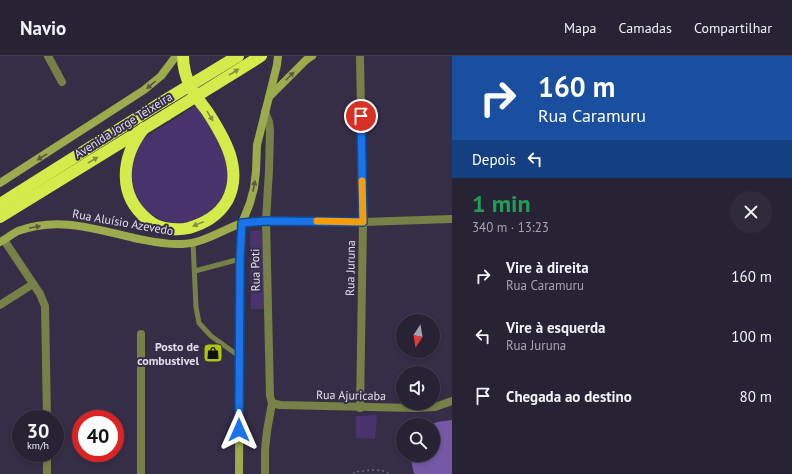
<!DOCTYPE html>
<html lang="pt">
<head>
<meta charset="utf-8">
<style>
	:root { --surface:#282235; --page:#302a3d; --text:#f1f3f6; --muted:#a5a4ad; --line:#443f50 }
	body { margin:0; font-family:"PT Sans",sans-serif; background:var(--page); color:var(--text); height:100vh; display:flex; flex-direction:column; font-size:15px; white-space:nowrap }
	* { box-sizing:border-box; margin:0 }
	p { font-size:13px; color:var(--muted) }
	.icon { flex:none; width:22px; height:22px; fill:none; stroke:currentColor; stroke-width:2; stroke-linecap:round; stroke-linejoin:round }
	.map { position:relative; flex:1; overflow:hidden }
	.sheet { display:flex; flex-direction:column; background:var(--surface); width:340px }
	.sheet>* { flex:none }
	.banner { background:#1a4fa0; color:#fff; overflow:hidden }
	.needle { width:26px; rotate:192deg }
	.controls { position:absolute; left:396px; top:258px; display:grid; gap:8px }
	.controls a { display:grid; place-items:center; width:44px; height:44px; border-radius:50%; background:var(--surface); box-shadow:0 2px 6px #0003,0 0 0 1px var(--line); font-size:20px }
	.speed { position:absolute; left:12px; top:354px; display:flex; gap:8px; font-size:20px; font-weight:700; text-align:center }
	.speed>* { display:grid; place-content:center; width:52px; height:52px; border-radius:50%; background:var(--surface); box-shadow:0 2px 6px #0003,0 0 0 1px var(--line); line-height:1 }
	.speed small { font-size:10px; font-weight:400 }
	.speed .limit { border:6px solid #d22; background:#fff; color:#111 }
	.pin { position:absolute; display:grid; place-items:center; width:34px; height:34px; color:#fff; margin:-17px; border:2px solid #fff; border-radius:50%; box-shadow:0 1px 4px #0007 }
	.me { position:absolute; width:44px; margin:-22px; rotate:0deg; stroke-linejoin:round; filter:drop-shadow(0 0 3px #0008) }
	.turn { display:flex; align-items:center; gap:14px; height:84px; padding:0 20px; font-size:18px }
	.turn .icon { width:52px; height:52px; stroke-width:2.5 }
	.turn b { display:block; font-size:28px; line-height:34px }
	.then { display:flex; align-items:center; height:38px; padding:0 20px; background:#0003; gap:8px; font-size:15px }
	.round { display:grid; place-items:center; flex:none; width:42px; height:42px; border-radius:21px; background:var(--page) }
	.overview { display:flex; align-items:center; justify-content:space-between; height:68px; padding:0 20px }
	h1 { font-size:24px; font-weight:700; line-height:30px; color:#1e9e55 }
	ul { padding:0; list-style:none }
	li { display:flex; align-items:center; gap:12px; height:60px; padding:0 20px }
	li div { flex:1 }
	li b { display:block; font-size:15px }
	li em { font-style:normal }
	header { display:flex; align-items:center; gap:24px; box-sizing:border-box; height:56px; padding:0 20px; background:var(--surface); border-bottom:1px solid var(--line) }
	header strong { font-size:19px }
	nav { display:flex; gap:22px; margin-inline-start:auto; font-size:14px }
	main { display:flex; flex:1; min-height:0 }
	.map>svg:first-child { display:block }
	.green { fill:#49336d }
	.forest { fill:#7559a6 }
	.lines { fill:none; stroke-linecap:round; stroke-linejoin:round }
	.path { stroke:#6e677d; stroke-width:1.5; stroke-dasharray:2 3; stroke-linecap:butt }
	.lane { stroke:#768047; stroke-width:5 }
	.street { stroke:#768047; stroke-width:8 }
	.secondary { stroke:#9cab4c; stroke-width:8 }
	.highway { stroke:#d3eb4b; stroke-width:12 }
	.highway-bridge { stroke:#d3eb4b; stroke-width:12 }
	.oneway { fill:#848c49 }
	.oneway2 { fill:#5a5a49 }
	.route-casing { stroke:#114b97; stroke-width:10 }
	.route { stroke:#1a73e8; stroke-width:7 }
	.slow { stroke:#f59e0b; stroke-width:7 }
	.labels { text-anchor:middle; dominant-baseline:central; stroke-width:4; stroke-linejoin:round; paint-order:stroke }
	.street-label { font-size:12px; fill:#e2dded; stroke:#362e47 }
	.poi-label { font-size:12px; font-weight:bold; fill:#e2dded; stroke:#362e47; text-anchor:end }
</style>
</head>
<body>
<header>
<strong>Navio</strong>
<nav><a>Mapa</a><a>Camadas</a><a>Compartilhar</a></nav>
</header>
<main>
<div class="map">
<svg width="452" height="418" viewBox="0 0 452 418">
	<rect width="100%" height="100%" fill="#362e47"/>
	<g class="green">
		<path d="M196 49C206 67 222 85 226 106 229 121 227 137 217 149 199 170 163 174 144 152 135 142 132 130 132 116 133 107 138 88 145 82 149 78 155 75 160 72 172 65 184 57 196 49Z"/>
		<polygon points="262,174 264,253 251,253 250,175"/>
		<polygon points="377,359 375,383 356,382 356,360"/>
	</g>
	<polygon class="forest" points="452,364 452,418 414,418 410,399 433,399 433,369 431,369 437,366"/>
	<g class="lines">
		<path class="path" d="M353 418 355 416C366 415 381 411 389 418"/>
		<g class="lane">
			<polyline points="193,187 196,251 199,267 211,280 239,300"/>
			<polyline points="195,215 240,203"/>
		</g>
		<g class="street">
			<polyline points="48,0 62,26"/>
			<polyline points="360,0 363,166 360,352"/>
			<polyline points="265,56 269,66 270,75 269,114 266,165 270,340 272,347 267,375 265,394 265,418"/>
			<polyline points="242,167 266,165 363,166 452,163"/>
			<polyline points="4,184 40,238 45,250 47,363"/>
			<polyline points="0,249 33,228"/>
			<polyline points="141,278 141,418"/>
			<polyline points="272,347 280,349 415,352 435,351 452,345"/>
			<polyline points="47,397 47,418"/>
		</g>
		<g class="secondary">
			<polyline points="270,40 306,4 312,0"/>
			<polyline points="0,127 144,34 161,20 176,0"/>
			<path d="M0 186C6 183 12 178 18 175 58 160 95 173 134 182 150 185 166 189 182 188 204 187 222 174 242 167"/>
			<polyline points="239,418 240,203 242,167 250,147 254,132 256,115 257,89 277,9 278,0"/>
		</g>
		<g class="highway">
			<path d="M144 72C121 101 117 139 148 164 158 173 176 175 189 172 205 167 218 160 227 145 244 114 224 81 207 55 201 47 195 40 191 32 186 22 183 11 183 0"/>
			<polyline points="0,148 159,48"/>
			<polyline points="0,161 166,59"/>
		</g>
		<g class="highway-bridge">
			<polyline points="159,48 238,0"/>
			<polyline points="166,59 261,0"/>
		</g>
	</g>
	<defs><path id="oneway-solid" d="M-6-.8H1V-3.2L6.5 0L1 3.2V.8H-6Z"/></defs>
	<g class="oneway">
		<use href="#oneway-solid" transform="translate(234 16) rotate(-32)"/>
		<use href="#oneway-solid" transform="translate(210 60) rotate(58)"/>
		<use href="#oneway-solid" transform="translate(93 104) rotate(-31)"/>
		<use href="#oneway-solid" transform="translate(198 168) rotate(158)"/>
	</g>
	<g class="oneway2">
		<use href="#oneway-solid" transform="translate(290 20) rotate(-45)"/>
		<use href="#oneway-solid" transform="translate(151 29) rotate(139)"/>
		<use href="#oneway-solid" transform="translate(42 101) rotate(148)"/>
		<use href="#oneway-solid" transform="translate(254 130) rotate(-80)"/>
		<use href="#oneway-solid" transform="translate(35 171) rotate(-11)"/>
	</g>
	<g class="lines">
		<defs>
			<polyline id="route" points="239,374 240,203 242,167 266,165 363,166 361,60"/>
		</defs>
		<use href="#route" class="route-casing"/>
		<use href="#route" class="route"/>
		<polyline class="slow" points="317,165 363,166 362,125"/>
	</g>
	<defs>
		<symbol id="shop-square" viewBox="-11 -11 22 22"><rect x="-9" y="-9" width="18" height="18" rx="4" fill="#afc505" stroke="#362e47"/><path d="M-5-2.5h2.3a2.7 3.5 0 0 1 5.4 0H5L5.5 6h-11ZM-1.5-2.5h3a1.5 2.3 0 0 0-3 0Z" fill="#111"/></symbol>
	</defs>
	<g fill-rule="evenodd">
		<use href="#shop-square" x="202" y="286" width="22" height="22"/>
	</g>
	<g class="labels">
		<g class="street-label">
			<text transform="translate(123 69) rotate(-32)">Avenida Jorge Teixeira</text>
			<text transform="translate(123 166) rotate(10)">Rua Aluísio Azevedo</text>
			<text transform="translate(350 212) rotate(-89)">Rua Juruna</text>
			<text transform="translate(255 214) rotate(-91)">Rua Poti</text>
			<text transform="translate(351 339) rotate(1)">Rua Ajuricaba</text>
		</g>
		<g class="poi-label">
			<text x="199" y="290">Posto de<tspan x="199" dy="14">combustivel</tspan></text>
		</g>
	</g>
</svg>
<div class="controls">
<a><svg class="needle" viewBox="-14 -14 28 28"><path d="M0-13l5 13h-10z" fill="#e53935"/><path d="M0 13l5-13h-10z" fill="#a5a4ad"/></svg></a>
<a><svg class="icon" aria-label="sound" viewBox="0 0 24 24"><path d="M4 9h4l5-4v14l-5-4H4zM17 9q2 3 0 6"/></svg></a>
<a><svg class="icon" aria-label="search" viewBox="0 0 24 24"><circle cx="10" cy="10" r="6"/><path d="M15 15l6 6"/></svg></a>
</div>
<div class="speed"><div>30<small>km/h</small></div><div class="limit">40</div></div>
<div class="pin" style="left:361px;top:60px;background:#d93025"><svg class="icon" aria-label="arrive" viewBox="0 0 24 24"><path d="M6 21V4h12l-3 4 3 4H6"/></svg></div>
<svg class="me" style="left:239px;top:374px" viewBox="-20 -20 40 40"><path d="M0-17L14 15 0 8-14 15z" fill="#1a73e8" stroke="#fff" stroke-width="4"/></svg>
</div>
<section class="sheet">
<div class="banner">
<div class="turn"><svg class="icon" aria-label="right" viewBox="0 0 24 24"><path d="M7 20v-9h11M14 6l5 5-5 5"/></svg><div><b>160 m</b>Rua Caramuru</div></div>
<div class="then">Depois<svg class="icon" aria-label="left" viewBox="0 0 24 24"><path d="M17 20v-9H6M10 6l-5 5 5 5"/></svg></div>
</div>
<div class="overview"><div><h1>1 min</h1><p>340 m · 13:23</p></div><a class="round"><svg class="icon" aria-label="close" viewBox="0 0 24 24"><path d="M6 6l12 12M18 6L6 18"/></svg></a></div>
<ul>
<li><svg class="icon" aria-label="right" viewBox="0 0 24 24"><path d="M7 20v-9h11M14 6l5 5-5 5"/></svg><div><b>Vire à direita</b><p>Rua Caramuru</p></div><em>160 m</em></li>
<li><svg class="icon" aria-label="left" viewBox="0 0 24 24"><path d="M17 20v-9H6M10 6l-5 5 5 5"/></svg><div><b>Vire à esquerda</b><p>Rua Juruna</p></div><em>100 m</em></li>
<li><svg class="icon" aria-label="arrive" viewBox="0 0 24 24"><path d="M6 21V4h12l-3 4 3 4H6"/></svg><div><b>Chegada ao destino</b></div><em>80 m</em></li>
</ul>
</section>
</main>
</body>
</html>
